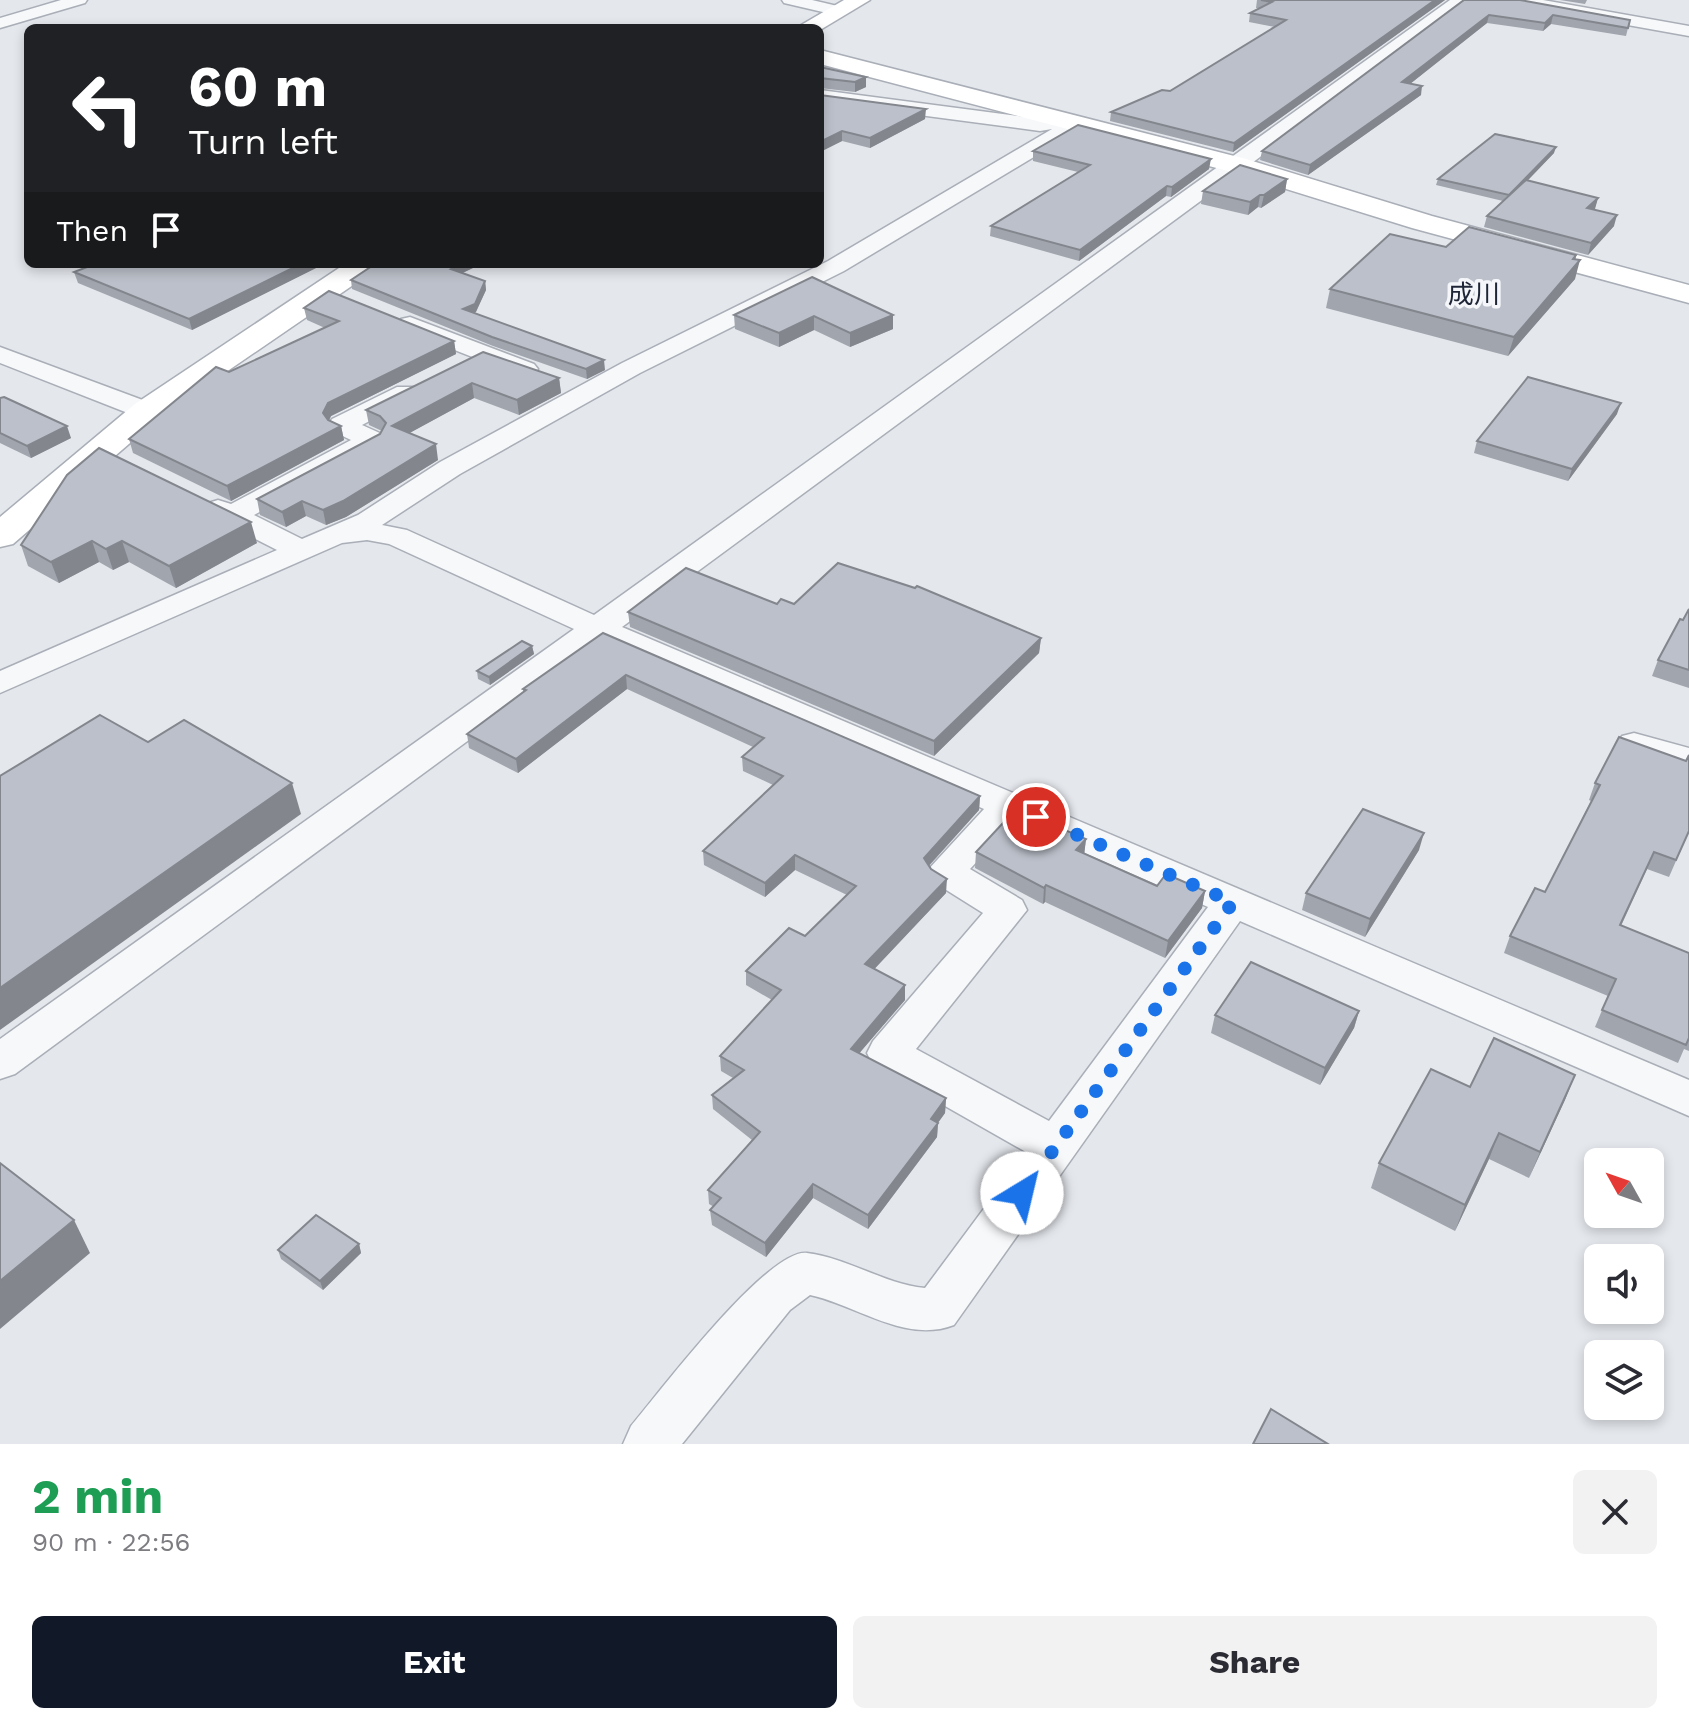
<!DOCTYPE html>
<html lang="en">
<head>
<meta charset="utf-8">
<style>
	:root { --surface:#fff; --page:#f2f2f3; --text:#2b2b33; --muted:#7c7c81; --accent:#111827 }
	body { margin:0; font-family:"Work Sans","Noto Sans JP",sans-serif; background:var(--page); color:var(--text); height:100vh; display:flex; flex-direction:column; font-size:30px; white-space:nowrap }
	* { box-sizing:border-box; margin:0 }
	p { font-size:26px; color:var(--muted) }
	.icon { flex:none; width:44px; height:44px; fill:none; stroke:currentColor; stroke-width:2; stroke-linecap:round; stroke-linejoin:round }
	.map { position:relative; height:1444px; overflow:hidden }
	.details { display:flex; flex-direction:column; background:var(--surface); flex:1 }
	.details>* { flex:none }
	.guide { position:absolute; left:24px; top:24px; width:800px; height:244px; border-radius:12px; box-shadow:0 4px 12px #0003; background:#202124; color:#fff; overflow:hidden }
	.needle { width:52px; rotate:310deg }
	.tools { position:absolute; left:1584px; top:1148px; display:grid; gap:16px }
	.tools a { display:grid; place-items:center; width:80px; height:80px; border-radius:12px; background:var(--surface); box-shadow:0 4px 12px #0003; font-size:40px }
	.pin { position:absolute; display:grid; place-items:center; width:68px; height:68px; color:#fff; margin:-34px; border:4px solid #fff; border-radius:50%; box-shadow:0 2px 8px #0007 }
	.me { position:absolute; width:88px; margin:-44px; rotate:36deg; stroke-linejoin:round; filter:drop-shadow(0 0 6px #0008) }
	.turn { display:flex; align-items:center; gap:28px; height:168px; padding:0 32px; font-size:36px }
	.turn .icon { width:104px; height:104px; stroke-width:2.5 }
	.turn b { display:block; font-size:56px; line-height:68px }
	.then { display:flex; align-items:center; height:76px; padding:0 32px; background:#0003; gap:16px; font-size:30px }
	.round { display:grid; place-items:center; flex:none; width:84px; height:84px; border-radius:12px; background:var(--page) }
	.head { display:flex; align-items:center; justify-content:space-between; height:136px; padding:0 32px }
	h1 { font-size:48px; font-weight:700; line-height:60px; color:#1e9e55 }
	.primary-button { display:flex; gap:16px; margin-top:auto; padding:16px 32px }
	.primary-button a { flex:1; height:92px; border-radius:12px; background:var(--accent); color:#fff; font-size:32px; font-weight:700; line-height:92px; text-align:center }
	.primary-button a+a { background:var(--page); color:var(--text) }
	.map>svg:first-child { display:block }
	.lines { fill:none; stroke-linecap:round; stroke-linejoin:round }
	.street-casing { stroke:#a9aeb7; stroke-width:3 }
	.secondary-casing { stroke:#a9aeb7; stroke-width:3 }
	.street { fill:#f7f8fa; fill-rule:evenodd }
	.secondary { fill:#fff; fill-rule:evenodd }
	.wall { fill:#a1a5ae }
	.shaded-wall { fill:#83868d }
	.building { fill:#bbc0ca; stroke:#83868d; stroke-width:2 }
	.route { stroke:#1a73e8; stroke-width:14; stroke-dasharray:0 25.2 }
	.labels { text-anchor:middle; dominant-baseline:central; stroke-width:7; stroke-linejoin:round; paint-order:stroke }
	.far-quarter-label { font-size:26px; fill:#1d2536; stroke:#f4f6f9 }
</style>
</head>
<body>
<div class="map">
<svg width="1689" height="1444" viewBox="0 0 1689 1444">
	<rect width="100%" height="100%" fill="#e4e7ec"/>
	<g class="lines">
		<defs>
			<g id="street">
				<polygon points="61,0 87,0 85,3 0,28 0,18"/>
				<polygon points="782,0 812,0 846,8 848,11 840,16 784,3"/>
				<path d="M1450 0H1468L1244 169 622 627 1689 1080V1116L1240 921 954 1325C905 1344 857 1305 810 1295L790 1310 682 1444H623L631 1426C659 1393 768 1248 807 1253 848 1258 884 1284 925 1288L1026 1152 873 1065 867 1053 873 1041 983 913 932 881 926 872 984 809 602 642 15 1074 0 1079V1039L574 629 389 544 367 540 342 543 0 693V671L277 550 208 515 204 509 208 503 218 500 231 504 351 440 332 431 328 425 332 419 397 387H415L419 392 415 397 362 425 382 434 386 440 382 446 254 515 302 539 358 515 440 462 622 363 828 261 1052 129 1040 131 820 102V90L1040 119 1067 116 1082 120 1085 124 1082 128 844 271 640 373 460 474 382 525 407 530 594 615ZM1014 822 1208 907 1049 1121 916 1049 1027 910 1022 900 970 869Z"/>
				<polygon points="1508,0 1543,0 1689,26 1689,36 1516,5"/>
				<polygon points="410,317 534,364 538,369 534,374 516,374 401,329 398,324 401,319"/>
				<polygon points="0,347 156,405 160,411 156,417 138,417 0,363"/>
				<polygon points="1634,733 1689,748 1689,771 1622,752 1617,744 1622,736"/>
			</g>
			<g id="secondary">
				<polygon points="844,0 870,0 820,30 796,28"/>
				<polygon points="820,50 1246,159 1432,216 1689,285 1689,303 1412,228 1228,171 820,64"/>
				<polygon points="345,264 380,264 375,270 159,418 13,544 0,547 0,517 135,404"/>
			</g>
		</defs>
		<use href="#street" class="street-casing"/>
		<use href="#secondary" class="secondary-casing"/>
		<use href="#street" class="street"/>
		<use href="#secondary" class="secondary"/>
	</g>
	<g class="wall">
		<polygon points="1257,0 1445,0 1233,152 1110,121 1111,112 1170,91 1275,27 1249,22 1250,13 1260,8 1256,8"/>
		<polygon points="1464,0 1630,20 1626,36 1551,24 1543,31 1487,23 1410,84 1421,95 1308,175 1260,160 1262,151"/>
		<polygon points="1560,0 1587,0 1585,4"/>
		<polygon points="820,67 866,77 866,87 855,92 820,88"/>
		<polygon points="820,95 925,119 870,148 842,141 820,152"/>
		<polygon points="1033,151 1209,169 1171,197 1166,196 1079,261 990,236 991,226 1078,172 1033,161"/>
		<polygon points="1554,153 1527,181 1598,198 1594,210 1614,226 1588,255 1484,227 1487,216 1503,201 1436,185 1438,179"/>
		<polygon points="1287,179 1285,192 1261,208 1258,207 1248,215 1201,204 1203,191"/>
		<polygon points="1446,247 1576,255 1575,279 1508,356 1326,308 1330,289"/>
		<polygon points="375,264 475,264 475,267 462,273 485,281 486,290 475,313 605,370 587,379 493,346 352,289 351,280"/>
		<polygon points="316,268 192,330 78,283 74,272"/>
		<polygon points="812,277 893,329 850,347 814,330 779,347 735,329 734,315"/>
		<polygon points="304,308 454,341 456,354 331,416 329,420 341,426 344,440 231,501 133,453 129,439 229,372 325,328 307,320"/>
		<polygon points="483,352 559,378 561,393 519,415 474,398 409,433 438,460 346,517 326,525 306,516 286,527 260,515 257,499 380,434 382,431 369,425 366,410"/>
		<polygon points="0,398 71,438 31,458 0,443"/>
		<polygon points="1617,414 1568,481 1474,453 1477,441"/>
		<polygon points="67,475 257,543 176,588 129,562 113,570 99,562 59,583 28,566 21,545"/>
		<polygon points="794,604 1041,638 1039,653 934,756 630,627 628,612"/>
		<polygon points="1689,609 1689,688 1652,676 1658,660"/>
		<polygon points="603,633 980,796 979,810 929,866 946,893 874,969 905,1000 859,1053 946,1098 945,1113 938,1123 937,1137 868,1229 813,1198 766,1257 712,1225 710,1210 714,1207 709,1204 708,1190 752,1140 713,1109 712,1095 733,1078 721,1071 720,1056 772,1000 746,985 746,971 805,936 847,895 795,870 765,897 704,865 703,851 773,785 743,771 742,757 753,747 627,689 518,773 469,748 467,734 523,693 523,689"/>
		<polygon points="532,646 534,654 490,685 478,679 477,671"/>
		<polygon points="1686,761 1689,831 1669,877 1647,869 1621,926 1689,953 1689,1051 1684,1049 1678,1063 1595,1027 1608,996 1504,953 1510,936 1545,892 1591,801 1589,800 1595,783"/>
		<polygon points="1086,839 1084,854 1157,886 1205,891 1202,908 1165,958 1045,902 1043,904 975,868 976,852"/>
		<polygon points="1419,850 1365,937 1302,910 1306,893"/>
		<polygon points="1359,1011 1354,1028 1320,1085 1211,1033 1215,1015"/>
		<polygon points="1575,1075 1529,1178 1489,1159 1455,1231 1371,1188 1379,1163"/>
		<polygon points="359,1244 361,1253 323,1290 281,1259 278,1250"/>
	</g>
	<g class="shaded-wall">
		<polygon points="1435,0 1445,0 1233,152 1234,143"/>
		<polygon points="1489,15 1487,23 1401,91 1402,82"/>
		<polygon points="1553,15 1551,24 1543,31 1545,23"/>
		<polygon points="866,77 866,87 855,92 855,82"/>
		<polygon points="1422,86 1421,95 1308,175 1310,165"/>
		<polygon points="926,109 925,119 870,148 870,138"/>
		<polygon points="842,131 842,141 820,152 820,142"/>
		<polygon points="1556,147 1554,153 1507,202 1509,195"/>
		<polygon points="1211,159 1209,169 1171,197 1172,187"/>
		<polygon points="1287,179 1285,192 1261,208 1264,195"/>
		<polygon points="1167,186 1166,196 1079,261 1080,250"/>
		<polygon points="1260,195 1258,207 1248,215 1250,202"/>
		<polygon points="1598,198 1595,209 1584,219 1587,208"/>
		<polygon points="1617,215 1614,226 1588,255 1591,243"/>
		<polygon points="1576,255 1572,270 1580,260 1575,279 1508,356 1514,337"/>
		<polygon points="301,264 316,264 316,268 192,330 189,319"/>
		<polygon points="461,264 475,264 475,267 452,278 451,269"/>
		<polygon points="485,281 486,290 476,312 465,318 463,309"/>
		<polygon points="893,315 893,329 850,347 850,333"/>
		<polygon points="814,316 814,330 779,347 779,333"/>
		<polygon points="454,341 456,354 331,416 326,427 323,413 328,403"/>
		<polygon points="604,360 605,370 587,379 586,369"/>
		<polygon points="559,378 561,393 519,415 517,400"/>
		<polygon points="472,383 474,398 395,441 392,426"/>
		<polygon points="1621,403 1617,414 1568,481 1572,469"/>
		<polygon points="67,426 71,438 31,458 27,446"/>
		<polygon points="341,426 344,440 231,501 227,486"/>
		<polygon points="436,444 438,460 346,517 326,525 323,510"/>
		<polygon points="302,501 306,516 286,527 282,512"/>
		<polygon points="251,522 257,543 176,588 169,566"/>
		<polygon points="92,541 99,562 59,583 51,562"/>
		<polygon points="122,541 129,562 113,570 106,549"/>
		<polygon points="1041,638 1039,653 934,756 934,741"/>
		<polygon points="532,646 534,654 490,685 489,677"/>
		<polygon points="626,675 627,689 518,773 516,759"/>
		<polygon points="292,783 301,814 0,1030 0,988"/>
		<polygon points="980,796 979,810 923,872 924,858"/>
		<polygon points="1424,833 1419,850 1365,937 1370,919"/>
		<polygon points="1086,839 1084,856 1076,850"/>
		<polygon points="795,855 795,870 765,897 765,883"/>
		<polygon points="947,879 946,893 865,979 865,964"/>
		<polygon points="1046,885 1045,902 1043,904 1044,888"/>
		<polygon points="1205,891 1202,908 1165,958 1168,941"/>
		<polygon points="905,985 905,1000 851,1063 851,1049"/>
		<polygon points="1359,1011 1354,1028 1320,1085 1325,1068"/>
		<polygon points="1575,1075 1565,1100 1529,1178 1540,1152"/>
		<polygon points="946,1098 945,1113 934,1128 938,1123 937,1137 868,1229 868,1215 931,1119"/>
		<polygon points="1499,1133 1489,1159 1455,1231 1465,1205"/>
		<polygon points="813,1184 813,1198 766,1257 765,1243"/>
		<polygon points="74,1220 90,1253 0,1329 0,1281"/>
		<polygon points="359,1244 361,1253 323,1290 320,1281"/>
	</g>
	<g class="building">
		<polygon points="1261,0 1435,0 1234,143 1111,112 1162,90 1170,91 1286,20 1250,13 1272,2"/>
		<polygon points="1464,0 1520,0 1630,20 1628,28 1553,15 1545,23 1489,15 1402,82 1422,86 1310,165 1262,151"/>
		<polygon points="820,67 866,77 855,82 820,78"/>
		<polygon points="820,95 926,109 870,138 842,131 820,142"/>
		<polygon points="1078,125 1211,159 1172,187 1167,186 1080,250 991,226 1090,165 1033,151"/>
		<polygon points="1495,134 1556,147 1509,195 1438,179"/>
		<polygon points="1240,165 1287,179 1264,195 1260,195 1250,202 1203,191"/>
		<polygon points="1526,180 1598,198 1587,208 1617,215 1591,243 1487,216"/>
		<polygon points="1469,227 1576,255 1573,259 1580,260 1514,337 1330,289 1390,234 1446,247"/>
		<polygon points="95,264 301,264 189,319 74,272"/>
		<polygon points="375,264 461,264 451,269 485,281 475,304 463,309 604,360 586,369 492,337 351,280"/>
		<polygon points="812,277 893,315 850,333 814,316 779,333 734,315"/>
		<polygon points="329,291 454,341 328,403 323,413 328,420 341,426 227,486 129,439 216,367 229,372 339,321 304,308"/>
		<polygon points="483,352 559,378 517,400 472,383 392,426 436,444 343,501 323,510 302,501 282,512 257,499 380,434 386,423 380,416 366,410"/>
		<polygon points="1528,377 1621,403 1572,469 1477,441"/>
		<polygon points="4,397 67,426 27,446 0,433 0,398"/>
		<polygon points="99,448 251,522 169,566 122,541 106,549 92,541 51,562 21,545 67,475"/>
		<polygon points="838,563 915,588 917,586 1041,638 934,741 628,612 686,568 777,604 781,599 794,604"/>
		<polygon points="1689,609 1689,670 1658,660 1680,619 1683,620"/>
		<polygon points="603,633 980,796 924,858 931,869 947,879 865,964 905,985 851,1049 946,1098 931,1119 938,1123 868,1215 813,1184 765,1243 710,1210 721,1198 708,1190 760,1132 712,1095 744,1070 720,1056 781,990 746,971 789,928 805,936 856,886 795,855 765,883 703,851 783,776 742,757 764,738 626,675 516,759 467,734 526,690 523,689"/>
		<polygon points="522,641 532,646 489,677 477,671"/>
		<polygon points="100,715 148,742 184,720 292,783 0,988 0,776"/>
		<polygon points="1619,737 1686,761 1689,755 1689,831 1676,860 1654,852 1620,925 1689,953 1689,1038 1686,1045 1602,1010 1616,979 1510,936 1535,888 1545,892 1600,785 1595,783"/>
		<polygon points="1016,809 1086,839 1076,850 1157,886 1166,874 1205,891 1168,941 1046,885 1044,888 976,852"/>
		<polygon points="1363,809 1424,833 1370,919 1306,893"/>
		<polygon points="1251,962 1359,1011 1325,1068 1215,1015"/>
		<polygon points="1494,1038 1575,1075 1540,1152 1499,1133 1465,1205 1379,1163 1431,1069 1470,1087"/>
		<polygon points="0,1163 74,1220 0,1281"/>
		<polygon points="316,1215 359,1244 320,1281 278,1250"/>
		<polygon points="1271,1409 1328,1444 1253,1444"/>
	</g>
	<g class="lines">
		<polyline class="route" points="1022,1193 1233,902 1036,817"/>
	</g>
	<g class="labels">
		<g class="far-quarter-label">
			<text x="1474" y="294">成川</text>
		</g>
	</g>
</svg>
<div class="tools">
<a><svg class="needle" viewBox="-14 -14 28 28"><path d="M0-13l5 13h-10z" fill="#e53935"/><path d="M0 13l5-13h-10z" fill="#7c7c81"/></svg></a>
<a><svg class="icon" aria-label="sound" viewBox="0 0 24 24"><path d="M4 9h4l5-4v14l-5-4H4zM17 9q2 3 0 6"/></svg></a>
<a><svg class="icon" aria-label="layers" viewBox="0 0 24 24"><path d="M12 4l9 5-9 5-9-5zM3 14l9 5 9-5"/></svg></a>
</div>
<div class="pin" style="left:1036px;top:817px;background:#d93025"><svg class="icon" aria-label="arrive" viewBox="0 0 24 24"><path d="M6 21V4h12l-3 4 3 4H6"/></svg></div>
<svg class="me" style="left:1022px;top:1193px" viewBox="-20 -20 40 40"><circle r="19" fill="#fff"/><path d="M0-13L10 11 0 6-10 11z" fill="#1a73e8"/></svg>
<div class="guide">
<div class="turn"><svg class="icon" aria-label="left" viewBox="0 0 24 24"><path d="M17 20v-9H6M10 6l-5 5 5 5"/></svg><div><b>60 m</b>Turn left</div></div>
<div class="then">Then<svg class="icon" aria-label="arrive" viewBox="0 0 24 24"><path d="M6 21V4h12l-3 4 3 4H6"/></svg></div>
</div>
</div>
<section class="details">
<div class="head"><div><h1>2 min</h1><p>90 m · 22:56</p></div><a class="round"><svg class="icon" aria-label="close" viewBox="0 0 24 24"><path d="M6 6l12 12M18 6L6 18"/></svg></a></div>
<div class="primary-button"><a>Exit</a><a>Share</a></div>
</section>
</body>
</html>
